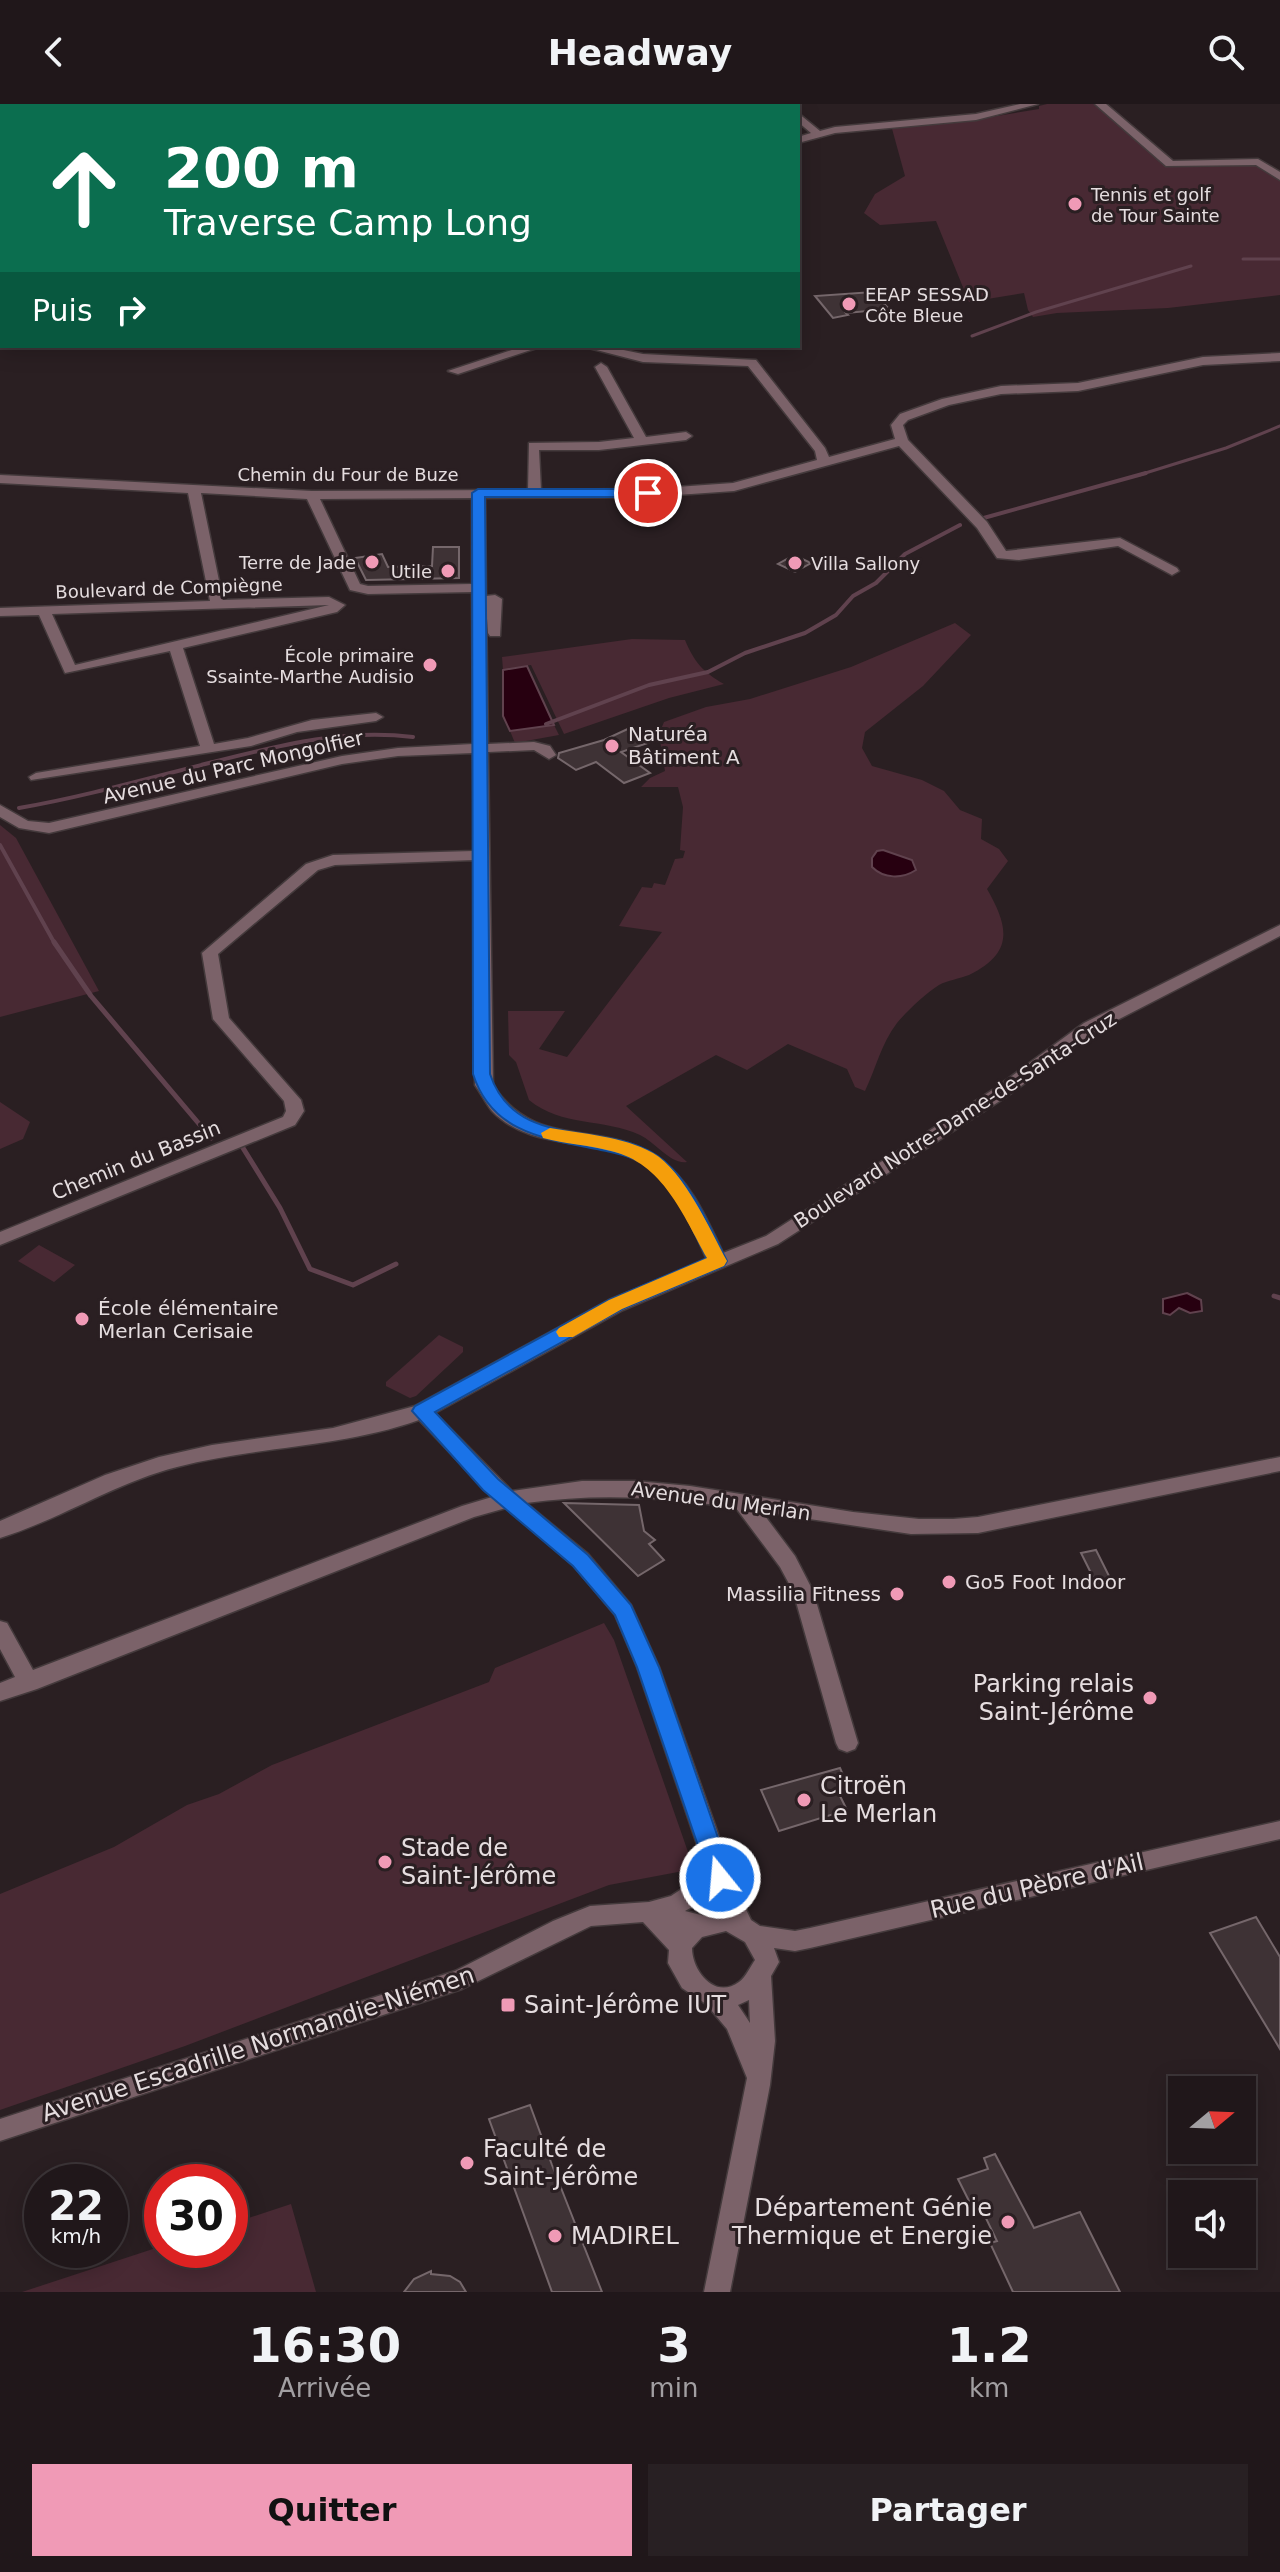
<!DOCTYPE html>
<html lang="fr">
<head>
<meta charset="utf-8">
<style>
	:root { --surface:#20171a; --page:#282023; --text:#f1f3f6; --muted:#a29fa2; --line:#3d3639; --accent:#f09ab6 }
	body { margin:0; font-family:"DejaVu Sans",sans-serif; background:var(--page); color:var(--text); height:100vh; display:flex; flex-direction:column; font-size:30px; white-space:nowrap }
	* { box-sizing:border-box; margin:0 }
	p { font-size:26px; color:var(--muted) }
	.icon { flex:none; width:44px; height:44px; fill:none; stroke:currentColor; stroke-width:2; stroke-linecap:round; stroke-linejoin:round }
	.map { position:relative; height:2188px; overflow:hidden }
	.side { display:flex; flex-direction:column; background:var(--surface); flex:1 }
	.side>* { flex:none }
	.hud { position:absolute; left:0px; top:0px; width:800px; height:244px; box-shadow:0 4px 20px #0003,0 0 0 2px var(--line); background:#0b6e4f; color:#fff; overflow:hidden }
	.needle { width:52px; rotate:71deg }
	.fabs { position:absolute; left:1168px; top:1972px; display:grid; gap:16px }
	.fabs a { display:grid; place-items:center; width:88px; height:88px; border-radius:0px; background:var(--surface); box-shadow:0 4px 20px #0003,0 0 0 2px var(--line); font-size:40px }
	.speed { position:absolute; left:24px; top:2060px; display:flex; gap:16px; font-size:40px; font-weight:700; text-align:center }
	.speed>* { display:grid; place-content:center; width:104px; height:104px; border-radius:50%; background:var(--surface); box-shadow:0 4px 20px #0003,0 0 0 2px var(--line); line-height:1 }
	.speed small { font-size:20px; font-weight:400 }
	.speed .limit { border:12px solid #d22; background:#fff; color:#111 }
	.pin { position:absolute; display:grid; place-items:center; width:68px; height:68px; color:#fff; margin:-34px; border:4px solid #fff; border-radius:50%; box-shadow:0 2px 8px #0007 }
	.me { position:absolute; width:88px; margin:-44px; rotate:343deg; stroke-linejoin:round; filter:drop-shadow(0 0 6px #0008) }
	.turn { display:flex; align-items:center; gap:28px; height:168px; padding:0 32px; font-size:36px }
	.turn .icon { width:104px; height:104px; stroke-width:2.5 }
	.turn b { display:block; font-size:56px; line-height:68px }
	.then { display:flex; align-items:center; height:76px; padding:0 32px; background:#0003; gap:16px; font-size:30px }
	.eta { display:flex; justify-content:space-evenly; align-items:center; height:136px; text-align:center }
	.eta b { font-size:48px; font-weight:700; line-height:56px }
	.cta { display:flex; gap:16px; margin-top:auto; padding:16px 32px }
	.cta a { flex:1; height:92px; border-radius:0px; background:var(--accent); color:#111; font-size:32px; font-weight:700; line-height:92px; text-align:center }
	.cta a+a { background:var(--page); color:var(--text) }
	header { display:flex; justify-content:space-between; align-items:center; height:104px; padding:0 32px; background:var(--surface); font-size:36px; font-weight:700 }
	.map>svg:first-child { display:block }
	.green { fill:#482933 }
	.water { fill:#270010; stroke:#60424e; stroke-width:2 }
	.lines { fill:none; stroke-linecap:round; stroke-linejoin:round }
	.stream-far2 { stroke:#60424e; stroke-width:3 }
	.stream-far1 { stroke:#60424e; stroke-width:4 }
	.stream { stroke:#60424e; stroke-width:5 }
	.building { fill:#3e3235; stroke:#75676b; stroke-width:2 }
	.minor-casing { stroke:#443a3c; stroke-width:3 }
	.minor { fill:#7b6269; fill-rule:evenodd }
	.route { fill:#1a73e8; stroke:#114b97; stroke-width:2 }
	.slow { fill:#f59e0b }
	.poi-dot { fill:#f09ab6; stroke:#2a1f22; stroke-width:3 }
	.labels { text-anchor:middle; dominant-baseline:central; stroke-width:6; stroke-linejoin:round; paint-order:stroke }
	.far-poi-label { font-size:18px; fill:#e5dddf; stroke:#2a1f22; text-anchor:start }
	.far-street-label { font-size:18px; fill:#e5dddf; stroke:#2a1f22 }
	.poi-label { font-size:20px; fill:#e5dddf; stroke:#2a1f22; text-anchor:start }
	.street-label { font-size:20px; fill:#e5dddf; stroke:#2a1f22 }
	.near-poi-label { font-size:24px; fill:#e5dddf; stroke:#2a1f22; text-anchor:start }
	.near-street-label { font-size:24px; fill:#e5dddf; stroke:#2a1f22 }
</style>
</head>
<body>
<header><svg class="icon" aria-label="back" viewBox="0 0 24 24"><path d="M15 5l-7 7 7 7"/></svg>Headway<svg class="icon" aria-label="search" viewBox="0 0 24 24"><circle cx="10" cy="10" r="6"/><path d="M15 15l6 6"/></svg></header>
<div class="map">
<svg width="1280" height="2188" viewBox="0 0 1280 2188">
	<rect width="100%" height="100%" fill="#2a1f22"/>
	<g class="green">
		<polygon points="1047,0 1099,0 1136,37 1141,38 1170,61 1260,60 1280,76 1280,191 1168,204 1057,209 1033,213 1028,206 1024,189 969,198 936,117 880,121 864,109 875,90 905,72 891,21 979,15 1039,5 1039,2"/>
		<path d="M955 519 971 531 923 582 865 628 862 644 872 662 922 676 944 687 960 706 982 715 981 735 999 745 1008 757 987 785C1009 823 1014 849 969 871 959 875 948 876 939 881 926 889 907 907 897 919 881 940 876 964 865 987L855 983 847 965 788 940 747 966 716 951 626 1002 687 1058C671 1061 655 1038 640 1031 603 1014 562 1023 529 996L516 958 509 951 508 907H565L539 945 567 953 662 828 619 822 642 783 652 784 654 779 665 781 675 755 683 754 685 747 680 746 683 703 678 683H641L650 674 665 667 659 630 664 618 706 603 750 595 851 563Z"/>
		<path d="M632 535 685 536C694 558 704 569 724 580L669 594 564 630 531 561 503 566 502 553Z"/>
		<polygon points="554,621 559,631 515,639 510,627"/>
		<polygon points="0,721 16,734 99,887 0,913"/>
		<polygon points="0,998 30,1018 23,1035 0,1045"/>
		<polygon points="39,1141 75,1161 54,1178 18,1157"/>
		<polygon points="439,1231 463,1243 463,1248 416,1292 410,1294 386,1282 386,1278"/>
		<polygon points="604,1519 614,1536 694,1765 609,1781 185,1942 0,2006 0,1790 114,1743 187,1701 219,1690 272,1661 489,1578 495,1564"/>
		<polygon points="291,2100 316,2188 22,2188 162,2142 162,2146 230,2146 230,2120"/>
	</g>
	<g class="water">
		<polygon points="527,562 554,621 510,627 503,612 503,566"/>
		<path d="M883 746 912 756 916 766C902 775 884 775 872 763V754L877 747Z"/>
		<polygon points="1187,1189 1201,1196 1202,1207 1190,1209 1179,1204 1170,1211 1163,1209 1163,1195"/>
	</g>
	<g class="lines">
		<g class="stream-far2">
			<polyline points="1243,155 1280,155"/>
			<polyline points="972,232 1036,208 1191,162"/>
			<polyline points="1139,371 1226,344 1280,322"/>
		</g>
		<g class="stream-far1">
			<polyline points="980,415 1146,369"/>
			<polyline points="546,620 649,581 708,568 745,549 805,529 836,511 853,492 876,479 905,450 960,421"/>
			<path d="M19 704C83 693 146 675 209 659 277 642 343 624 413 633"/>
			<polyline points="0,741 55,840"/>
		</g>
		<g class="stream">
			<polyline points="54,838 91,892 211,1034"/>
			<polyline points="243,1044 280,1104 310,1165 353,1181 396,1160"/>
			<polyline points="1274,1192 1280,1194"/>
		</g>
	</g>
	<g class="building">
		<polygon points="873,188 889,205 846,209 848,211 833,214 815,192"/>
		<polygon points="433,443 459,443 459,474 366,476 355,454 382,450 388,463 432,462"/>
		<polygon points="794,451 811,459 795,468 778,460"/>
		<polygon points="632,623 651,638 621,648 650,669 624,679 596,658 576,666 558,654 559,649 604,636"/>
		<polygon points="564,1399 639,1401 644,1427 655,1436 649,1440 664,1456 638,1472"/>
		<polygon points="1096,1446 1111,1476 1096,1479 1081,1449"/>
		<polygon points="840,1664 847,1680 836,1684 847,1706 779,1727 761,1686"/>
		<polygon points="1256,1813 1280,1853 1280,1945 1210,1829"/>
		<polygon points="530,2001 552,2061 602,2188 552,2188 489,2015"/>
		<polygon points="995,2050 1034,2124 1080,2108 1120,2188 1013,2188 990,2139 997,2137 983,2108 976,2111 958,2075 988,2065 984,2054"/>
		<polygon points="431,2167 431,2170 450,2172 460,2178 466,2188 404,2188 414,2175"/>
	</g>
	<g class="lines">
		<defs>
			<g id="minor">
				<polygon points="296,0 311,0 295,2"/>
				<polygon points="479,0 490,0 478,2"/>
				<polygon points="610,0 621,0 622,2 611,2"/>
				<polygon points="781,0 791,0 792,2 782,2"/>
				<polygon points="1020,0 1038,0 976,16 835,29 798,39 798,33 811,29 798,18 798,9 820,27 835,23 976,10"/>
				<polygon points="1095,0 1106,0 1173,57 1258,55 1280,68 1280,76 1256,61 1166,62"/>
				<polygon points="0,100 2,100 0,107"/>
				<polygon points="524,242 543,242 458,270 448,267"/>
				<path d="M581 242H604L643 250 756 256 825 344 829 353 895 335 891 321 900 310 942 295 1001 282 1078 279 1203 253 1280 249V257L1203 261 1078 287 1001 290 949 301 908 316 903 321 908 336 987 418 1006 447 1120 434 1177 464 1179 467 1172 471 1118 442 1019 456 997 454 977 424 899 342 734 387 648 393 485 394 486 492 495 491 502 495 500 532H490L488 529 486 500 488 640 534 638 550 642 556 651 549 655 534 646 488 648 493 981C535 1047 601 1015 657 1053 690 1075 707 1115 723 1149L766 1132 994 985 1084 919 1280 821V832L1096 927 1006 993 778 1140 623 1206 435 1309 512 1387 582 1377H636L690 1382 853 1408 919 1415H953L978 1413 1280 1353V1367L978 1429 911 1430 762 1408 795 1452 813 1487 858 1639 855 1645 847 1648 839 1645 836 1639 793 1487 780 1463 736 1404C665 1393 598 1389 526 1399L588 1450 631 1501 659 1563 728 1758 731 1774 751 1816 760 1822 795 1827 810 1824 1280 1717V1735L810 1844 795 1847 774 1844 779 1858 771 1872 775 1937 770 1981 730 2188H704L747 1974 727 1925 706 1900 682 1884 668 1859 669 1846 643 1818 591 1822 462 1885 0 2037V2015L455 1867 553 1817 590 1802 649 1798 671 1792 692 1778 704 1761 637 1563 615 1511 574 1462 506 1404 474 1413 37 1585 0 1597V1579L15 1573 0 1545V1517L7 1519 33 1566 462 1402 492 1393 419 1316C340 1344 257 1342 177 1363 115 1379 61 1415 0 1434V1417L105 1371 159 1353 212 1341 333 1324 415 1302 609 1196 707 1156C692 1122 676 1080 642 1059 597 1032 531 1048 492 1007 486 1000 481 989 475 981L474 756 335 761 318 766 218 850 229 914 301 996 304 1007 295 1021 0 1141V1128L283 1013 286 1007 284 997 213 915 202 849 306 760 333 751 474 747 473 649 398 652 342 660 49 729 19 724 0 713V701L28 717 49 719 342 652 398 644 473 640 472 488 368 490 350 486 307 395 201 389 223 496 329 493 345 501 337 508 183 544 214 640 248 634 312 616 376 609 383 613 376 617 297 628 251 642 31 676 29 673 36 669 200 642 170 547 65 569 39 511 0 512V504L210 497 188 389 0 379V371L312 387 528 386 529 339 599 338 634 334 595 263 601 259 607 263 646 333 686 328 692 332 686 336 599 346H539L541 386 648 385 733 379 817 356 815 347 748 262 643 258ZM472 394V480L368 482 360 480 320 395ZM329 501 75 561 52 510ZM714 1785 724 1807 705 1812 685 1807 701 1798ZM726 1827 745 1838 755 1856C750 1863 746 1873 739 1878 715 1896 692 1867 692 1844L702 1833ZM749 1896 750 1919 738 1901Z"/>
			</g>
		</defs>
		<use href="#minor" class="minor-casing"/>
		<use href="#minor" class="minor"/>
	</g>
	<path class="route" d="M478 385H648L655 389 648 393H485L490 970C517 1051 613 1013 664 1057 693 1082 710 1124 727 1157L724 1162 622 1205 435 1308 498 1375 588 1451 631 1501 659 1563 732 1774 729 1781 720 1784 712 1781 709 1774 637 1563 615 1511 573 1462 483 1386 412 1307 415 1302 609 1196 707 1154C692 1125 677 1088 652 1066 637 1053 620 1050 601 1046 547 1035 492 1030 473 970L472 389Z"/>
	<path class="slow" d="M550 1024C583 1030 623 1032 653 1049 684 1067 710 1126 727 1157L724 1162 622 1205 573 1233H559L556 1228 559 1224 609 1196 707 1154C683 1111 663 1059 611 1047 589 1041 565 1040 543 1034L541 1029Z"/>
	<g class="poi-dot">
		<circle cx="1075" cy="100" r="8"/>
		<circle cx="849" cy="200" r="8"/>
		<circle cx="372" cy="458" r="8"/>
		<circle cx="795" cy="459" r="8"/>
		<circle cx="448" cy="467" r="8"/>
		<circle cx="430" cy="561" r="8"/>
		<circle cx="612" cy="642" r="8"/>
		<circle cx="82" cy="1215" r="8"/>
		<circle cx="949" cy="1478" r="8"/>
		<circle cx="897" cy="1490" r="8"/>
		<circle cx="1150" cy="1594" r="8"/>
		<circle cx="804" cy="1696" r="8"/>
		<circle cx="385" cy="1758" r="8"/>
		<rect x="500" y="1893" width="16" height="16" rx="4"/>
		<circle cx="467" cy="2059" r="8"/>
		<circle cx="1008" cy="2118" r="8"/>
		<circle cx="555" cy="2132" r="8"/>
	</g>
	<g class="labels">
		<g class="far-poi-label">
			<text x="1091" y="90">Tennis et golf<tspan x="1091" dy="21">de Tour Sainte</tspan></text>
			<text x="865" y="190">EEAP SESSAD<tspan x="865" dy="21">Côte Bleue</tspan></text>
			<text x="356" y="458" text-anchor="end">Terre de Jade</text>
			<text x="811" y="459">Villa Sallony</text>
			<text x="432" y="467" text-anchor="end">Utile</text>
			<text x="414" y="551" text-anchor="end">École primaire<tspan x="414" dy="21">Ssainte-Marthe Audisio</tspan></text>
		</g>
		<g class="far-street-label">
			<text x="348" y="370">Chemin du Four de Buze</text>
			<text transform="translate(169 484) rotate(-2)">Boulevard de Compiègne</text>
		</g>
		<g class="poi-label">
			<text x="628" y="630">Naturéa<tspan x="628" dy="23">Bâtiment A</tspan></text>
			<text x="98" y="1204">École élémentaire<tspan x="98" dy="23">Merlan Cerisaie</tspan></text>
			<text x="965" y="1478">Go5 Foot Indoor</text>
			<text x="881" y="1490" text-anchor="end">Massilia Fitness</text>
		</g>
		<g class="street-label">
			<text transform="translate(233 663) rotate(-13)">Avenue du Parc Mongolfier</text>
			<text transform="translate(955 1016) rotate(-33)">Boulevard Notre-Dame-de-Santa-Cruz</text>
			<text transform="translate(136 1056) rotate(-22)">Chemin du Bassin</text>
			<text transform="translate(721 1397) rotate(8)">Avenue du Merlan</text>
		</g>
		<g class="near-poi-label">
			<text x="1134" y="1580" text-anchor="end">Parking relais<tspan x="1134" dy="28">Saint-Jérôme</tspan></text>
			<text x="820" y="1682">Citroën<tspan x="820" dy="28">Le Merlan</tspan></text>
			<text x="401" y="1744">Stade de<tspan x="401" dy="28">Saint-Jérôme</tspan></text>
			<text x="524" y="1901">Saint-Jérôme IUT</text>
			<text x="483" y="2045">Faculté de<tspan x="483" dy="28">Saint-Jérôme</tspan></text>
			<text x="992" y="2104" text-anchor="end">Département Génie<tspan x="992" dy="28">Thermique et Energie</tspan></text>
			<text x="571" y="2132">MADIREL</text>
		</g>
		<g class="near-street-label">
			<text transform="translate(1037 1782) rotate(-13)">Rue du Pèbre d'Ail</text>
			<text transform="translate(258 1940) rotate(-18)">Avenue Escadrille Normandie-Niémen</text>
		</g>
	</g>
</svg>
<div class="fabs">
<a><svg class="needle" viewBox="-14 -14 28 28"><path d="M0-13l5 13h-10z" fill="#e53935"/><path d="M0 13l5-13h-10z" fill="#a29fa2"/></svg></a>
<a><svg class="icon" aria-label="sound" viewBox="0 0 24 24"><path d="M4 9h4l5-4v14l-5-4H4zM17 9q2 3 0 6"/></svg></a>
</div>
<div class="speed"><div>22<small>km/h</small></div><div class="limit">30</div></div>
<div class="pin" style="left:648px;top:389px;background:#d93025"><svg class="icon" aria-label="arrive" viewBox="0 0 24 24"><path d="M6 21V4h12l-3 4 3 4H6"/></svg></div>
<svg class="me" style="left:720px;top:1774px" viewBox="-20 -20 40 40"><circle r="17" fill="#1a73e8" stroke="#fff" stroke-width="3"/><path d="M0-11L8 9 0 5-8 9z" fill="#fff"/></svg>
<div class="hud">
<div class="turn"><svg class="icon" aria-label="ahead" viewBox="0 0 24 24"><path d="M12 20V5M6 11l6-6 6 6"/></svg><div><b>200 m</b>Traverse Camp Long</div></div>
<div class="then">Puis<svg class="icon" aria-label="right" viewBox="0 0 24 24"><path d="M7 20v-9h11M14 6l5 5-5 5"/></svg></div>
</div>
</div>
<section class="side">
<div class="eta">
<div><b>16:30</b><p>Arrivée</p></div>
<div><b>3</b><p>min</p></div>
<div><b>1.2</b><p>km</p></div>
</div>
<div class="cta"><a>Quitter</a><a>Partager</a></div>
</section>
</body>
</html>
